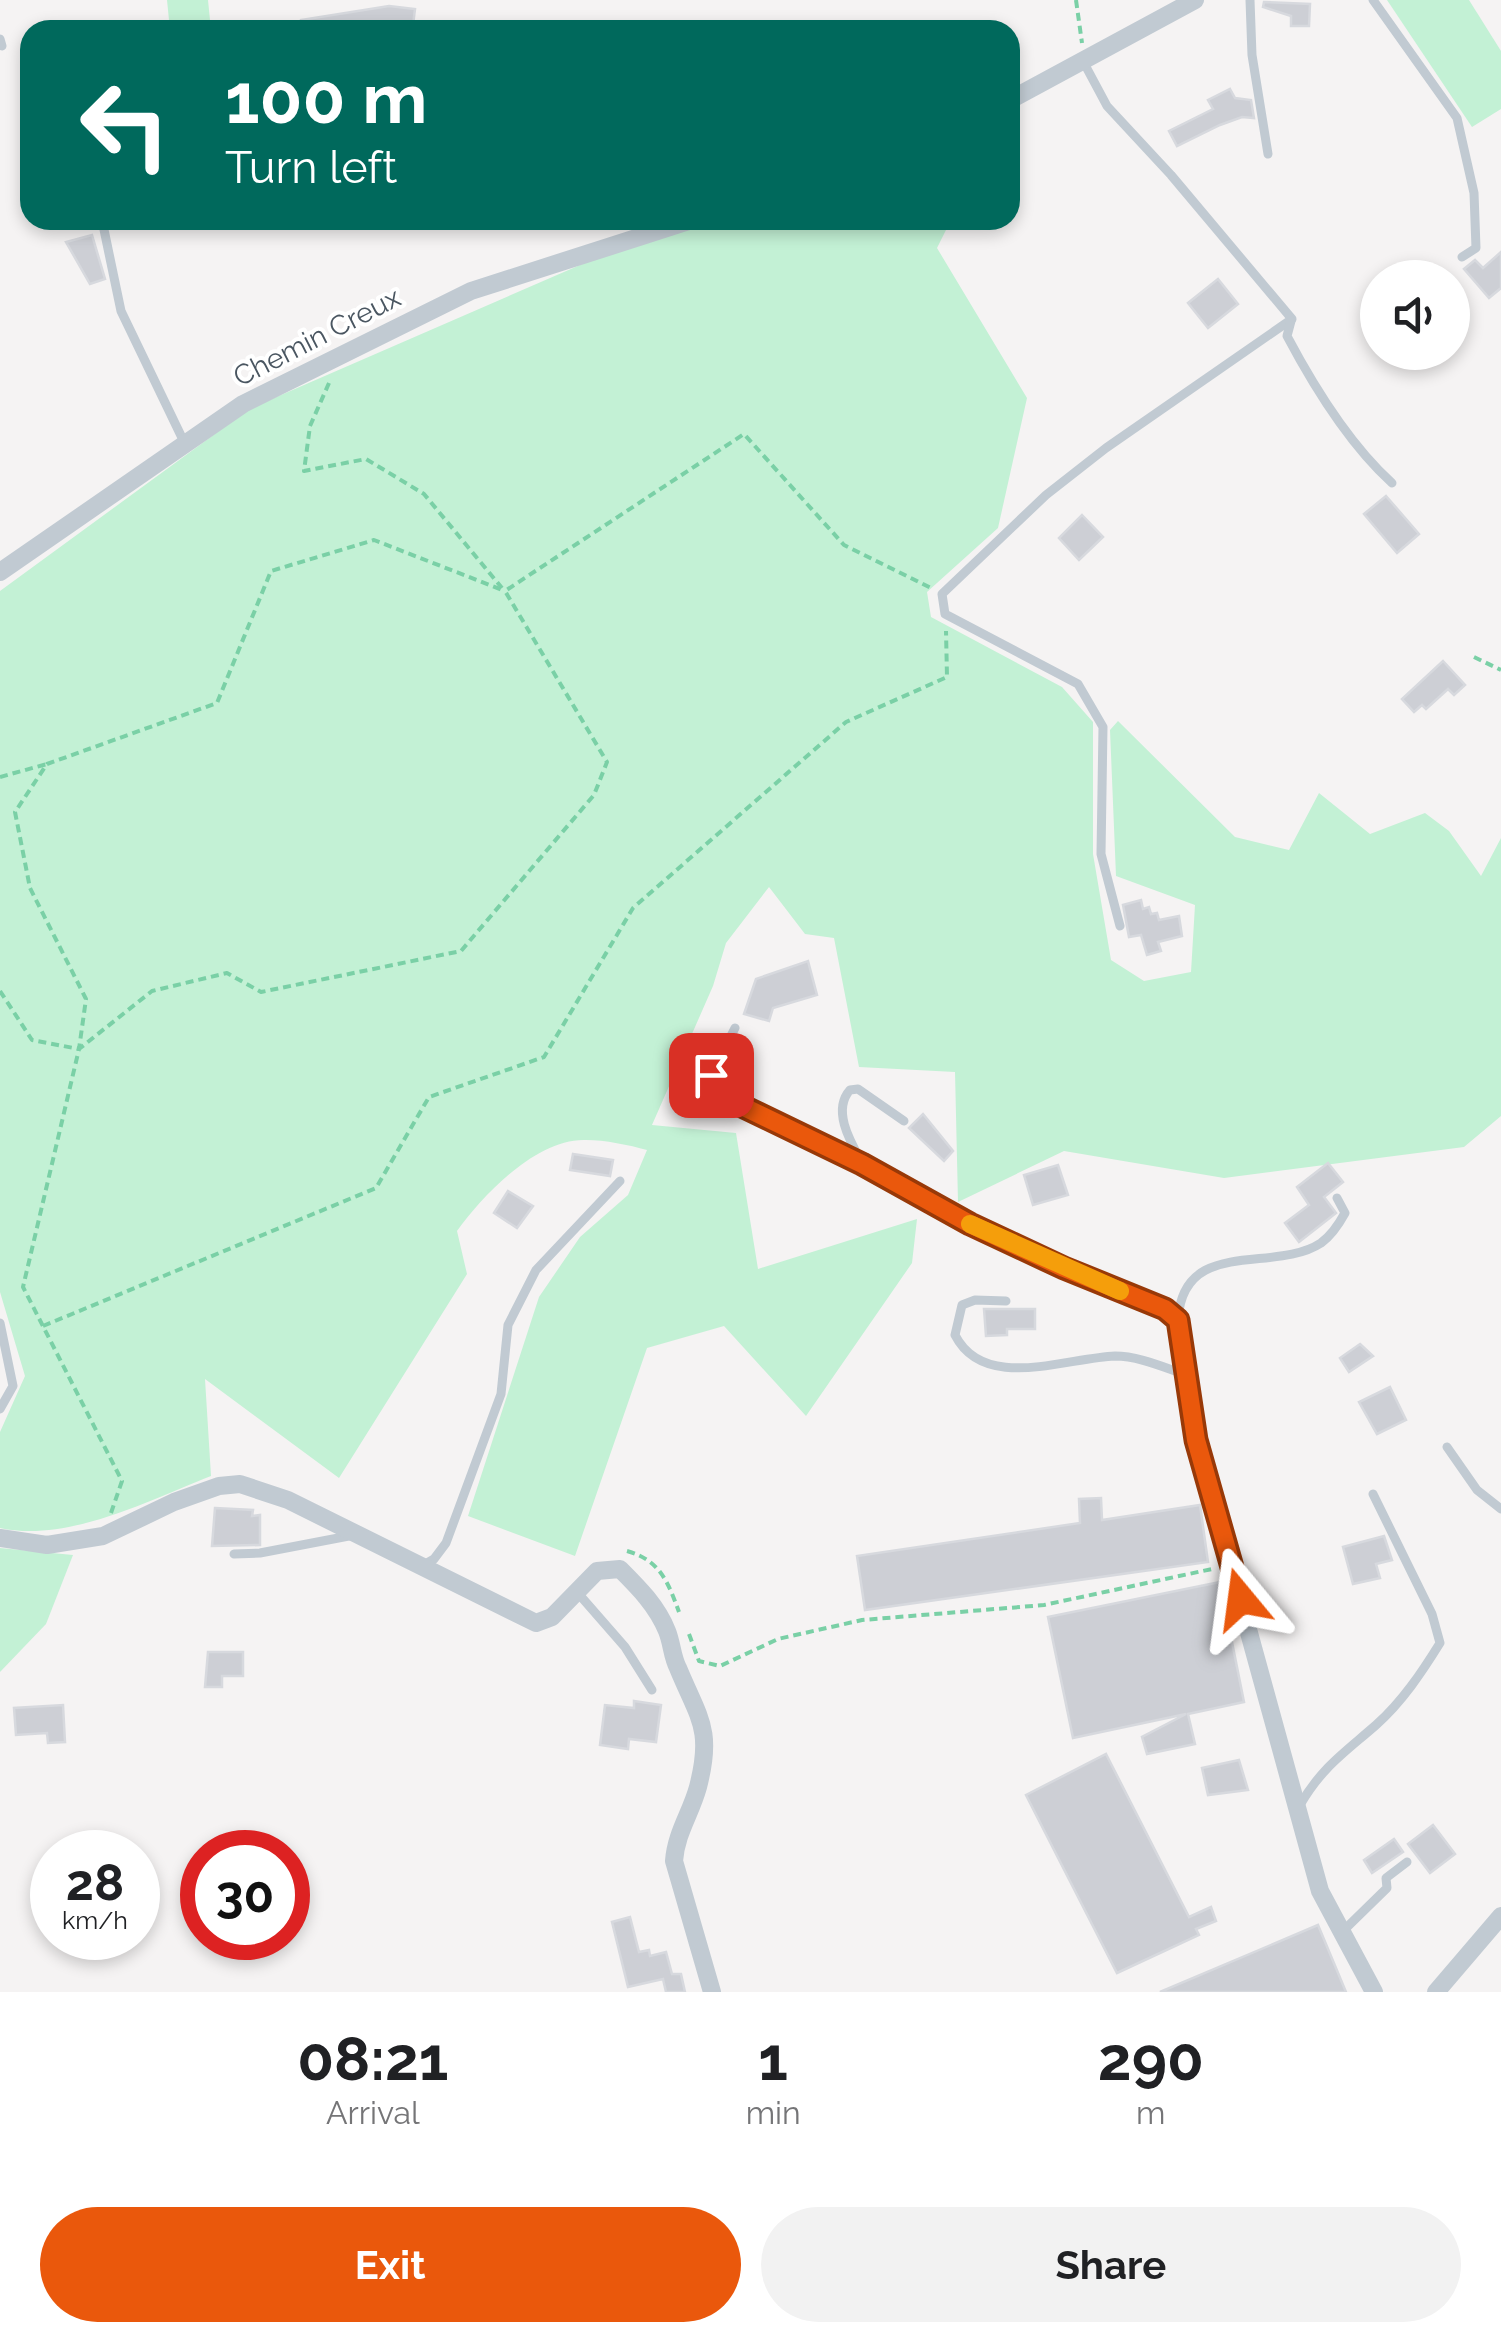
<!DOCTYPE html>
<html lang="en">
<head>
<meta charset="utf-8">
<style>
	:root { --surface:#fff; --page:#f2f2f2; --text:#202124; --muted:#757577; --accent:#ea580c }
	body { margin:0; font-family:Raleway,sans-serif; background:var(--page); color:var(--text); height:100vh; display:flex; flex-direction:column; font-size:38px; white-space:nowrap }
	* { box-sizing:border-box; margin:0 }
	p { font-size:32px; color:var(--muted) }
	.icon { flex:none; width:55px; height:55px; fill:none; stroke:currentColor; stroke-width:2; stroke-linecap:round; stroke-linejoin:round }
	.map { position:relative; height:1992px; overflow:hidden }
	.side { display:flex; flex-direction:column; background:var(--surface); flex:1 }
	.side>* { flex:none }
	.guide { position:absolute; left:20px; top:20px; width:1000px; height:210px; border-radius:30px; box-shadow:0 5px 15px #0003; background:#00695c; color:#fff; overflow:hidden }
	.tools { position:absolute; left:1360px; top:260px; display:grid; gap:20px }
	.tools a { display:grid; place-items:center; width:110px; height:110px; border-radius:50%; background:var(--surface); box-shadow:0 5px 15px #0003; font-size:50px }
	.speed { position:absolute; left:30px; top:1830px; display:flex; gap:20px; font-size:50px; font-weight:700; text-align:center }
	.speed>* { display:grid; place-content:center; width:130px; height:130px; border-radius:50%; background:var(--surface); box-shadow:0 5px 15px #0003; line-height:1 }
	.speed small { font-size:25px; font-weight:400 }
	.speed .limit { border:15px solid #d22; background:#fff; color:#111 }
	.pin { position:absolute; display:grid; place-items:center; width:85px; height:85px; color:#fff; margin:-42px; border-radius:20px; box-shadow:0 5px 15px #0006 }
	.me { position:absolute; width:110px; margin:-55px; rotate:344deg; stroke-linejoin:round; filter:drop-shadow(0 0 8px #0008) }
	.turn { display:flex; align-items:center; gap:35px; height:210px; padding:0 40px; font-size:45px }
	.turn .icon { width:130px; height:130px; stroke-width:2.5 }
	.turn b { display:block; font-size:70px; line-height:85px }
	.eta { display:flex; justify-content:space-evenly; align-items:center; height:170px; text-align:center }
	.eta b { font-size:60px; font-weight:700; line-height:70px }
	.action { display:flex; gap:20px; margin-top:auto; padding:20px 40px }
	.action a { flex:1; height:115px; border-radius:60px; background:var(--accent); color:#fff; font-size:40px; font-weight:700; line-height:115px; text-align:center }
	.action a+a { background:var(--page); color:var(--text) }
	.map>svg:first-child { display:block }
	.green { fill:#c3f1d5 }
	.building { fill:#cdcfd5; stroke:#d7d9de; stroke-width:2.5 }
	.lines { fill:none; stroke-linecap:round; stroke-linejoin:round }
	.path { stroke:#7ad0a6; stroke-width:4; stroke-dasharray:8 5; stroke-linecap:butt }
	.service { stroke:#c1cad2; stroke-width:9 }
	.minor { stroke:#c1cad2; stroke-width:18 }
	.route-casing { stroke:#983908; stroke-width:25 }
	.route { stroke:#ea580c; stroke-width:18 }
	.slow { stroke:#f59e0b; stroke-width:18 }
	.labels { text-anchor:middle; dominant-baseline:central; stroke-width:8; stroke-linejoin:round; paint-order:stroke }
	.street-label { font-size:28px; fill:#4a5661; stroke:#fff }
</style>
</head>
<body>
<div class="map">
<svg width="1501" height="1992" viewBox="0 0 1501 1992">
	<rect width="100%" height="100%" fill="#f5f3f3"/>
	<g class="green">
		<polygon points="167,0 208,0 211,30 170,30"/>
		<polygon points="1387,0 1469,0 1501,51 1501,109 1472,127"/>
		<path d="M717 220H951L937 248 1027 398 998 528 927 592 931 617 1062 687 1093 722V854L1111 960 1144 981 1191 972 1195 905 1116 876 1110 730 1118 721 1235 837 1289 850 1319 793 1370 834 1425 813 1449 831 1481 876 1501 838V1116L1464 1147 1224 1178 1064 1151 958 1202 955 1072 859 1067 834 938 805 934 769 887 726 943 713 986 652 1125 736 1133 758 1269 917 1219 912 1263 806 1416 724 1326 647 1348 575 1556 468 1516 539 1297 580 1237 628 1195 647 1150C629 1145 605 1140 586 1140 537 1138 483 1195 457 1231L467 1274 339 1478 205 1379 211 1476C150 1500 67 1543 0 1528V1432L25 1376 0 1292V591L249 409 610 252Z"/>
		<polygon points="0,1548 73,1555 46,1624 0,1672"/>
	</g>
	<g class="building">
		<polygon points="1264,2 1310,4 1309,26 1291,26 1291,16 1263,7"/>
		<polygon points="389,6 415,9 413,25 381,23 382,30 301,30 301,20"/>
		<polygon points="1230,89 1235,98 1251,100 1254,118 1242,117 1220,125 1177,146 1169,131 1213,109 1208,100"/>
		<polygon points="92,235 105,279 90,284 66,242"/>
		<polygon points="1501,252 1501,288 1489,298 1464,269 1475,260 1483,268"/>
		<polygon points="1218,279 1238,304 1208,328 1188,303"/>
		<polygon points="1386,496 1419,534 1397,553 1364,514"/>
		<polygon points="1082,515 1103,537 1079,560 1059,538"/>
		<polygon points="1443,661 1465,685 1454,695 1448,689 1426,709 1422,705 1414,712 1402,699"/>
		<polygon points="1141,900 1143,909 1149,907 1151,914 1157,913 1159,920 1179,916 1182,936 1158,942 1161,951 1147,955 1141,935 1129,937 1123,905"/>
		<polygon points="808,961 817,995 773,1008 769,1021 744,1014 756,979"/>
		<polygon points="923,1114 953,1151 944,1161 909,1128"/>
		<polygon points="573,1154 613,1160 610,1176 570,1170"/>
		<polygon points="1328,1163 1343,1182 1324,1197 1336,1213 1299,1242 1285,1223 1309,1205 1297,1187"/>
		<polygon points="1058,1165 1068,1195 1033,1205 1024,1175"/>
		<polygon points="508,1191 533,1206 517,1228 494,1213"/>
		<polygon points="984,1309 1035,1309 1035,1329 1007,1329 1007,1335 986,1336"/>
		<polygon points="1360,1344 1373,1356 1349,1372 1340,1358"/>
		<polygon points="1390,1387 1406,1420 1377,1434 1359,1402"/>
		<polygon points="1101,1498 1102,1520 1200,1505 1208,1562 865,1610 857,1556 1080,1523 1079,1499"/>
		<polygon points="215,1508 253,1510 252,1516 260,1515 260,1545 212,1546"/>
		<polygon points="1384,1536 1392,1560 1376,1564 1380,1578 1353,1584 1343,1547"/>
		<polygon points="1220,1582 1244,1702 1188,1714 1195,1744 1147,1754 1142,1737 1186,1714 1073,1738 1048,1617"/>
		<polygon points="208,1652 243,1652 243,1676 222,1676 222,1687 205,1687"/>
		<polygon points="634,1701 661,1705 656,1742 629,1739 628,1749 600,1745 605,1705 634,1708"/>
		<polygon points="63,1705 65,1742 48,1743 47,1733 16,1735 14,1708"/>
		<polygon points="1106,1754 1189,1917 1211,1907 1216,1921 1196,1929 1199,1935 1117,1973 1026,1795"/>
		<polygon points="1239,1760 1248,1790 1208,1795 1202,1768"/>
		<polygon points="1433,1825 1455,1854 1430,1873 1408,1844"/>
		<polygon points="1394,1839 1403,1852 1372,1873 1364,1860"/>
		<polygon points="630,1917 639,1952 649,1950 650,1956 666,1952 672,1974 681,1974 685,1992 666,1992 663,1979 628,1987 612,1922"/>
		<polygon points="1318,1925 1346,1992 1160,1992"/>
	</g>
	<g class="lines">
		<g class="path">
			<polyline points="1076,0 1082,43"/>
			<polyline points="329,383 310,426 304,471 366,459 424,494 502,588"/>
			<polyline points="1474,657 1501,670"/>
			<polyline points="0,777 47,764"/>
			<polyline points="0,991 32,1040 79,1049 86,999 30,888 15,812 47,764 217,703 271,571 374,540 505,591"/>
			<polyline points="43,1326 376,1188 429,1097 544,1057 633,908 846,722 947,677 946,631"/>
			<polyline points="111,1513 122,1481 23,1287 79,1049 152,991 227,973 261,992 461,951 594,795 607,762 505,591 744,434 844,545 931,588"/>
			<path d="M627 1551C660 1560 668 1582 679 1612"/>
			<polyline points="689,1634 699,1661 720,1666 778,1639 862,1620 1044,1605 1212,1569"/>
		</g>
		<g class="service">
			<polyline points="1250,0 1252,55 1268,154"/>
			<polyline points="1373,0 1457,118 1474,193 1476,248 1462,257"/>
			<polyline points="0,39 2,46"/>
			<polyline points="1084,63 1107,106 1171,175 1292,319 1106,448 1046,495 942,594 945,614 1078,684 1103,727 1101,854 1120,926"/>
			<polyline points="102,220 121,311 185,444"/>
			<path d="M1291 321 1287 336C1314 387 1349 444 1392 483"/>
			<polyline points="735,1028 711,1075 717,1094 862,1163 970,1224 1064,1269 1165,1309 1178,1319"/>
			<path d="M861 1161C850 1141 832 1110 850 1090L858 1089 904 1121"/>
			<path d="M1006 1301 975 1300 962 1305 955 1335C984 1392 1065 1358 1115 1356 1138 1356 1163 1367 1184 1374"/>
			<path d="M1178 1319C1184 1236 1274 1274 1321 1243 1332 1235 1339 1224 1345 1213L1337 1198"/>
			<polyline points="0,1323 13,1386 0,1409"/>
			<polyline points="1447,1447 1477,1490 1501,1509"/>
			<polyline points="234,1554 260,1553 354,1535"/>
			<polyline points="422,1566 434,1559 446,1543 501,1394 508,1325 536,1270 620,1181"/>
			<polyline points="577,1592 625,1647 652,1690"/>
			<path d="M1300 1805C1322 1767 1344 1753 1376 1725 1402 1702 1422 1672 1440 1643L1432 1614 1373 1494"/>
			<polyline points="1342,1932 1387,1888 1386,1878 1407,1862"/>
		</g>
		<g class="minor">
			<polyline points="1010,100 1195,0"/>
			<polyline points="0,572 243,404 471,291 692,220"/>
			<polyline points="1178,1319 1196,1440 1320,1891 1374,1992"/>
			<path d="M0 1538 47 1545 103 1536 174 1502 219 1486 240 1484 288 1500 536 1623 552 1617 597 1571 620 1569C639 1588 657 1606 667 1631 672 1643 672 1657 678 1668 699 1719 713 1729 698 1787 691 1813 676 1833 674 1861L712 1992"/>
			<polyline points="1436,1992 1501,1916"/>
		</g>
	</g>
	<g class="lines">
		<defs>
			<polyline id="route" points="711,1075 717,1094 862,1164 970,1224 1064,1268 1165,1309 1178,1320 1196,1440 1241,1599"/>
		</defs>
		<use href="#route" class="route-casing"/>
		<use href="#route" class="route"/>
		<polyline class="slow" points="970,1224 1120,1291"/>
	</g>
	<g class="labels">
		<g class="street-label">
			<text transform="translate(317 337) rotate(-27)">Chemin Creux</text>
		</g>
	</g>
</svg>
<div class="tools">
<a><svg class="icon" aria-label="sound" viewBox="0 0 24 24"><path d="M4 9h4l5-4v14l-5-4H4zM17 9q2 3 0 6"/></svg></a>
</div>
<div class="speed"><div>28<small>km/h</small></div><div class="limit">30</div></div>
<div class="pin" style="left:711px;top:1075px;background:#d93025"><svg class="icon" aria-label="arrive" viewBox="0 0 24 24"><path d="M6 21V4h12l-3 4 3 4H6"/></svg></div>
<svg class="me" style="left:1241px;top:1599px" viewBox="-20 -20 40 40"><path d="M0-17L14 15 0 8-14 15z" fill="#ea580c" stroke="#fff" stroke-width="4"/></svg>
<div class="guide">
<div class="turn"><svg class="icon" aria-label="left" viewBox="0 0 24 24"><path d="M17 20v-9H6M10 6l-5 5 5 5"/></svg><div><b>100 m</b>Turn left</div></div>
</div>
</div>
<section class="side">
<div class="eta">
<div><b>08:21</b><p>Arrival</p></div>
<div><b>1</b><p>min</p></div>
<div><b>290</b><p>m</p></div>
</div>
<div class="action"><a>Exit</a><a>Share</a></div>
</section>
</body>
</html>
